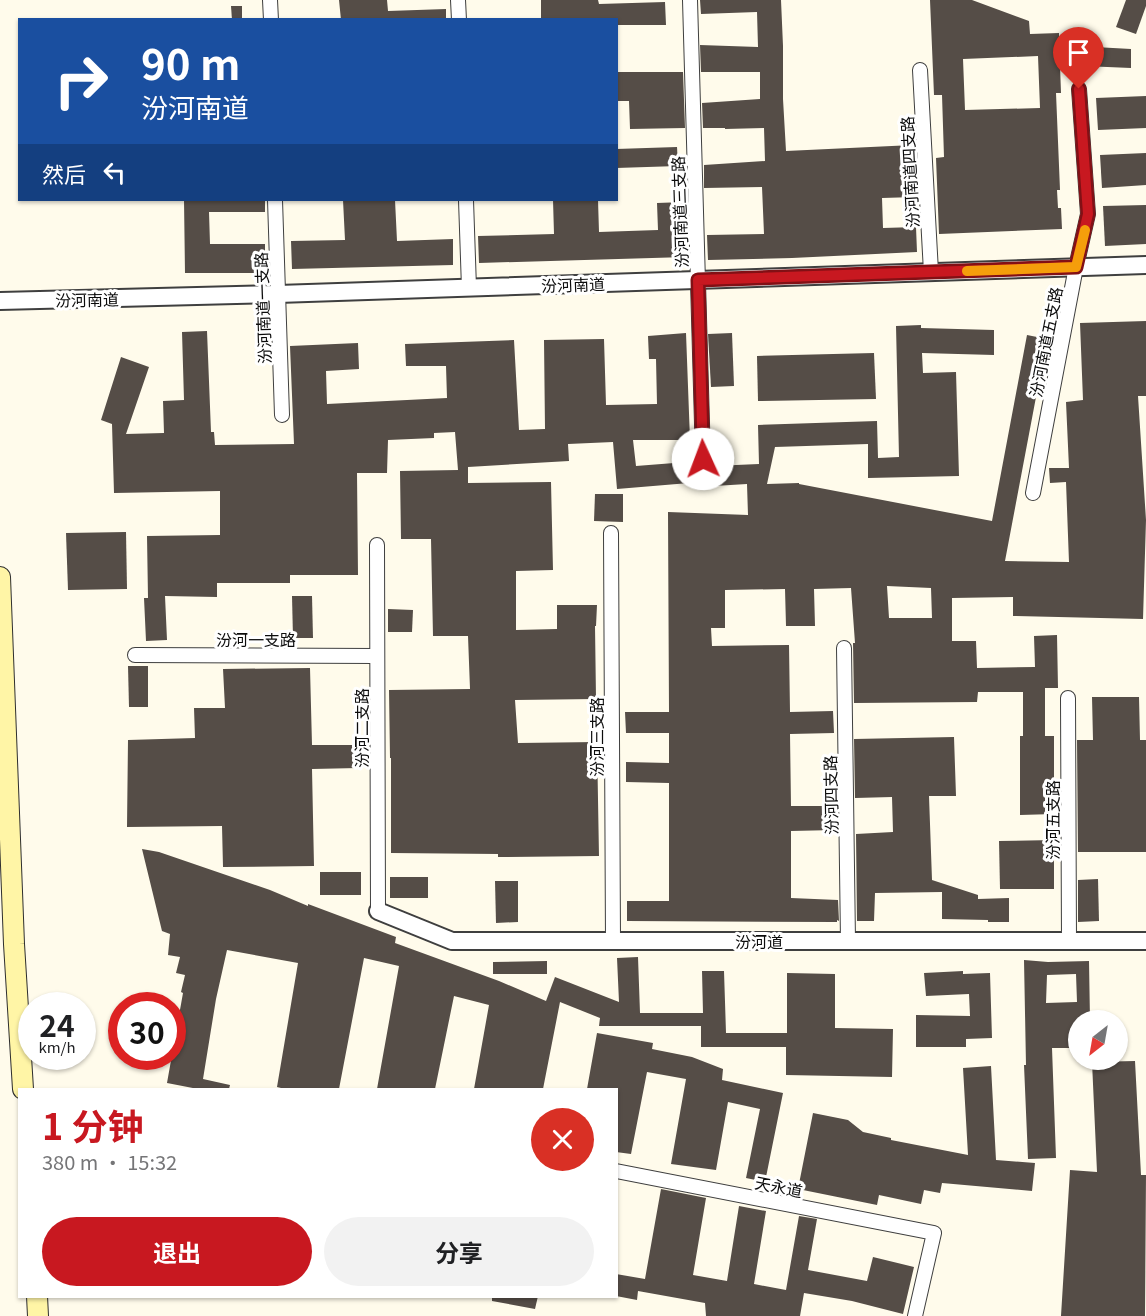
<!DOCTYPE html>
<html lang="zh">
<head>
<meta charset="utf-8">
<style>
	:root { --surface:#fff; --page:#f2f2f2; --text:#202124; --muted:#757577; --accent:#c81820 }
	body { margin:0; font-family:Georgia,"Noto Sans SC",serif; background:var(--page); color:var(--text); height:100vh; display:flex; flex-direction:column; font-size:22px; white-space:nowrap }
	* { box-sizing:border-box; margin:0 }
	p { font-size:20px; color:var(--muted) }
	.icon { flex:none; width:33px; height:33px; fill:none; stroke:currentColor; stroke-width:2; stroke-linecap:round; stroke-linejoin:round }
	.map { position:relative; flex:1; overflow:hidden }
	.panel { position:absolute; left:18px; top:1088px; width:600px; height:210px; display:flex; flex-direction:column; background:var(--surface); border-radius:0px; box-shadow:0 2px 4px #0004 }
	.panel>* { flex:none }
	.guide { position:absolute; left:18px; top:18px; width:600px; height:183px; border-radius:0px; box-shadow:0 2px 4px #0004; background:#1a4fa0; color:#fff; overflow:hidden }
	.needle { width:39px; rotate:211deg }
	.tools { position:absolute; left:1068px; top:1010px; display:grid; gap:12px }
	.tools a { display:grid; place-items:center; width:60px; height:60px; border-radius:50%; background:var(--surface); box-shadow:0 2px 4px #0004; font-size:30px }
	.speed { position:absolute; left:18px; top:992px; display:flex; gap:12px; font-size:30px; font-weight:700; text-align:center }
	.speed>* { display:grid; place-content:center; width:78px; height:78px; border-radius:50%; background:var(--surface); box-shadow:0 2px 4px #0004; line-height:1 }
	.speed small { font-size:15px; font-weight:400 }
	.speed .limit { border:9px solid #d22; background:#fff; color:#111 }
	.pin { position:absolute; display:grid; place-items:center; width:51px; height:51px; color:#fff; margin:-62px -26px; border-radius:50% 50% 50% 0; rotate:-45deg; box-shadow:0 0 6px #0007 }
	.pin .icon { rotate:45deg }
	.me { position:absolute; width:66px; margin:-33px; rotate:358deg; stroke-linejoin:round; filter:drop-shadow(0 0 4px #0008) }
	.turn { display:flex; align-items:center; gap:21px; height:126px; padding:0 24px; font-size:27px }
	.turn .icon { width:78px; height:78px; stroke-width:2.5 }
	.turn b { display:block; font-size:42px; line-height:51px }
	.then { display:flex; align-items:center; height:57px; padding:0 24px; background:#0003; gap:12px; font-size:22px }
	.round { display:grid; place-items:center; flex:none; width:63px; height:63px; border-radius:32px; background:var(--page) }
	.overview { display:flex; align-items:center; justify-content:space-between; height:102px; padding:0 24px }
	h1 { font-size:36px; font-weight:700; line-height:45px; color:var(--accent) }
	.button { display:flex; gap:12px; margin-top:auto; padding:12px 24px }
	.button a { flex:1; height:69px; border-radius:36px; background:var(--accent); color:#fff; font-size:24px; font-weight:700; line-height:69px; text-align:center }
	.button a+a { background:var(--page); color:var(--text) }
	.map>svg:first-child { display:block }
	.building { fill:#554d47; fill-rule:evenodd }
	.lines { fill:none; stroke-linecap:round; stroke-linejoin:round }
	.minor-casing { stroke:#3f3f3f; stroke-width:16 }
	.tertiary-casing { stroke:#3f3f3f; stroke-width:20 }
	.secondary-casing { stroke:#2e2e2e; stroke-width:22 }
	.minor { stroke:#fff; stroke-width:14 }
	.tertiary { stroke:#fff; stroke-width:16 }
	.secondary { stroke:#fff5a6; stroke-width:20 }
	.route-casing { stroke:#821015; stroke-width:15 }
	.route { stroke:#c81820; stroke-width:10 }
	.slow { stroke:#f59e0b; stroke-width:10 }
	.labels { text-anchor:middle; dominant-baseline:central; stroke-width:6; stroke-linejoin:round; paint-order:stroke }
	.street-label { font-size:16px; fill:#0c0c0c; stroke:#fff }
</style>
</head>
<body>
<div class="map">
<svg width="1146" height="1316" viewBox="0 0 1146 1316">
	<rect width="100%" height="100%" fill="#fffbeb"/>
	<g class="building">
		<polygon points="339,0 387,0 388,11 446,9 446,20 341,20"/>
		<polygon points="541,0 598,0 599,4 665,2 666,25 616,25 616,20 541,20"/>
		<polygon points="700,0 781,0 783,46 783,99 786,151 913,145 915,197 882,198 883,228 916,227 917,252 792,258 708,260 707,235 764,234 762,187 704,188 704,165 765,161 764,128 725,129 725,128 703,128 702,103 760,99 760,72 701,72 700,45 758,47 757,12 701,14"/>
		<path d="M930 0H972L1029 21 1030 34 1059 33V45L1131 49V68L1060 65 1061 93H1056L1060 190H1057L1058 208H1061L1062 229 939 234 936 158 944 157 942 95H934ZM1038 56 1040 108 965 110 963 59Z"/>
		<polygon points="1126,0 1146,0 1146,6 1136,34 1116,27"/>
		<polygon points="231,6 242,6 242,20 232,20"/>
		<polygon points="616,72 683,72 685,128 630,129 629,101 616,101"/>
		<polygon points="1146,96 1146,128 1098,130 1096,98"/>
		<polygon points="677,147 678,166 616,168 616,149"/>
		<polygon points="1146,153 1146,185 1102,188 1100,155"/>
		<polygon points="184,200 265,200 265,212 209,212 210,244 265,244 265,273 185,273"/>
		<polygon points="343,200 395,200 397,241 453,239 453,265 292,269 291,241 345,240"/>
		<polygon points="553,200 598,200 599,232 658,230 657,203 684,202 686,257 479,263 478,236 554,234"/>
		<polygon points="1146,205 1146,244 1105,246 1103,206"/>
		<path d="M1146 321V396H1138L1146 520 1143 619 1013 616V597L952 598V641H976L977 668 1035 667 1034 636 1057 635 1058 688H1045V736H1054V814L1020 815V736H1023V692H978L977 702 854 703 853 643H855L851 588 814 589 815 626H786L785 589 725 590V628H711L712 646 789 645 790 712 833 711 834 733 790 734 791 806H835V830L791 831V898L838 900 839 921 837 920V922L627 921V901H669V783L626 782V762L669 763V733H626L625 712H669L668 512 748 515 747 484 714 486 713 466 759 464 758 425 877 421 878 458 899 457 896 326 921 325V328L994 330V355L922 353 923 373 956 372 959 476 868 478V444L775 447 767 484 799 483V484L992 521 1027 335 1047 339 1005 561 1069 562 1066 482 1050 483 1049 468H1069L1066 402 1083 400 1080 323ZM887 586 931 588 932 618H889Z"/>
		<polygon points="207,331 211,432 214,432 215,445 294,444 290,346 358,343 359,369 326,371 327,404 447,398 446,366 406,366 405,344 514,340 519,430 545,429 544,340 604,339 606,405 657,404 656,359 649,359 648,336 686,333 690,440 633,440 636,466 687,462 689,483 617,489 613,442 568,444 569,461 468,467 468,483 551,482 553,570 516,571 516,630 557,629 557,605 597,605 596,626 595,626 596,699 515,700 518,743 597,742 599,856 498,857 498,854 391,853 391,758 390,758 389,690 470,689 468,636 433,636 431,539 401,539 400,471 458,470 455,432 434,433 434,438 388,440 387,473 357,473 358,575 290,575 290,583 217,583 217,597 165,596 167,640 146,641 144,598 148,598 147,536 220,535 220,491 114,493 112,424 101,420 121,357 149,367 126,434 164,433 163,401 184,400 182,332"/>
		<polygon points="732,333 734,386 711,387 708,334"/>
		<polygon points="874,353 876,399 758,401 757,356"/>
		<polygon points="595,494 623,494 623,522 594,521"/>
		<polygon points="126,532 127,589 68,590 66,533"/>
		<polygon points="292,596 312,596 313,638 293,638"/>
		<polygon points="388,609 413,610 412,632 388,632"/>
		<polygon points="128,666 148,666 148,707 129,707"/>
		<polygon points="310,668 312,745 358,745 358,768 312,769 314,866 223,867 222,826 127,827 128,740 195,738 194,708 225,708 223,669"/>
		<polygon points="1092,697 1139,697 1140,740 1146,740 1146,852 1078,852 1077,740 1093,740"/>
		<polygon points="954,737 956,796 929,796 932,880 978,895 978,899 1009,898 1009,922 988,922 988,920 942,919 942,892 875,893 874,921 857,921 856,834 893,832 892,797 855,798 854,739"/>
		<polygon points="1054,840 1054,889 1000,889 999,841"/>
		<polygon points="142,849 159,852 270,890 308,906 308,904 396,937 395,943 499,981 546,1001 555,977 619,1002 617,958 638,957 640,1013 703,1013 702,971 724,971 726,1033 787,1033 787,973 835,974 835,1028 893,1029 892,1077 786,1075 786,1047 701,1047 701,1026 599,1026 600,1018 560,1002 543,1089 474,1089 489,1005 454,996 435,1089 377,1089 399,966 364,958 339,1089 285,1089 277,1087 298,963 227,950 216,999 203,1079 230,1085 229,1089 198,1089 167,1083 183,993 181,992 185,975 176,973 180,957 168,955 170,934 162,931"/>
		<rect x="320" y="872" width="41" height="23"/>
		<rect x="390" y="877" width="38" height="21"/>
		<polygon points="1098,879 1099,921 1078,922 1078,880"/>
		<polygon points="495,881 518,881 518,922 496,923"/>
		<path d="M1024 960 1048 962 1089 961 1090 1020H1078V1048H1052L1056 1158 1028 1159 1024 1065H1026ZM1076 974 1077 1002 1046 1003 1047 975Z"/>
		<polygon points="547,961 547,974 493,974 493,962"/>
		<polygon points="963,971 963,974 990,973 992,1038 966,1039 966,1047 916,1047 916,1015 970,1016 969,994 926,996 924,973"/>
		<polygon points="597,1033 653,1043 652,1049 692,1057 723,1069 722,1080 783,1093 765,1182 746,1178 760,1109 728,1102 716,1170 671,1164 686,1079 647,1072 631,1154 616,1152 616,1089 587,1089"/>
		<polygon points="1135,1061 1141,1175 1146,1175 1145,1316 1061,1316 1070,1170 1097,1172 1092,1062"/>
		<polygon points="991,1066 996,1160 1035,1163 1032,1191 942,1183 940,1193 924,1190 921,1204 879,1195 877,1205 798,1189 813,1113 848,1120 863,1132 891,1138 891,1140 968,1155 963,1068"/>
		<polygon points="661,1189 706,1198 693,1275 727,1281 739,1206 766,1211 754,1284 786,1290 799,1216 817,1219 808,1270 867,1281 873,1257 914,1267 903,1314 852,1301 804,1293 800,1316 706,1316 705,1303 638,1291 637,1300 616,1296 616,1274 645,1279"/>
		<polygon points="492,1296 538,1296 535,1309 492,1301"/>
	</g>
	<g class="lines">
		<defs>
			<g id="minor">
				<polyline points="270,0 271,20"/>
				<polyline points="458,0 459,20"/>
				<polyline points="690,0 703,459"/>
				<polyline points="920,70 931,272"/>
				<polyline points="275,200 282,415"/>
				<polyline points="466,200 469,288"/>
				<polyline points="1033,493 1076,267 1088,214 1079,89"/>
				<polyline points="611,533 613,941"/>
				<polyline points="377,545 378,911"/>
				<polyline points="844,648 848,941"/>
				<polyline points="135,655 377,656"/>
				<polyline points="1068,698 1069,941"/>
				<polyline points="616,1171 934,1233 915,1316"/>
			</g>
			<g id="tertiary">
				<polyline points="0,301 278,294 1146,265"/>
				<polyline points="378,911 452,941 1146,941"/>
			</g>
			<g id="secondary">
				<polyline points="0,577 14,944 23,1089"/>
				<polyline points="37,1296 38,1316"/>
			</g>
		</defs>
		<use href="#minor" class="minor-casing"/>
		<use href="#tertiary" class="tertiary-casing"/>
		<use href="#secondary" class="secondary-casing"/>
		<use href="#minor" class="minor"/>
		<use href="#tertiary" class="tertiary"/>
		<use href="#secondary" class="secondary"/>
	</g>
	<g class="lines">
		<defs>
			<polyline id="route" points="703,459 698,280 1076,267 1088,214 1079,89"/>
		</defs>
		<use href="#route" class="route-casing"/>
		<use href="#route" class="route"/>
		<polyline class="slow" points="967,271 1076,267 1085,230"/>
	</g>
	<g class="labels">
		<g class="street-label">
			<text transform="translate(909 172) rotate(-93)">汾河南道四支路</text>
			<text transform="translate(679 212) rotate(-92)">汾河南道三支路</text>
			<text transform="translate(573 284) rotate(-2)">汾河南道</text>
			<text transform="translate(87 299) rotate(-1)">汾河南道</text>
			<text transform="translate(262 308) rotate(-92)">汾河南道一支路</text>
			<text transform="translate(1045 342) rotate(-79)">汾河南道五支路</text>
			<text x="256" y="639">汾河一支路</text>
			<text transform="translate(361 728) rotate(-90)">汾河二支路</text>
			<text transform="translate(596 737) rotate(-90)">汾河三支路</text>
			<text transform="translate(830 795) rotate(-91)">汾河四支路</text>
			<text transform="translate(1052 820) rotate(-90)">汾河五支路</text>
			<text x="759" y="941">汾河道</text>
			<text transform="translate(779 1186) rotate(11)">天永道</text>
		</g>
	</g>
</svg>
<div class="tools">
<a><svg class="needle" viewBox="-14 -14 28 28"><path d="M0-13l5 13h-10z" fill="#e53935"/><path d="M0 13l5-13h-10z" fill="#757577"/></svg></a>
</div>
<div class="speed"><div>24<small>km/h</small></div><div class="limit">30</div></div>
<div class="pin" style="left:1079px;top:89px;background:#d93025"><svg class="icon" aria-label="arrive" viewBox="0 0 24 24"><path d="M6 21V4h12l-3 4 3 4H6"/></svg></div>
<svg class="me" style="left:703px;top:459px" viewBox="-20 -20 40 40"><circle r="19" fill="#fff"/><path d="M0-13L10 11 0 6-10 11z" fill="#c81820"/></svg>
<div class="guide">
<div class="turn"><svg class="icon" aria-label="right" viewBox="0 0 24 24"><path d="M7 20v-9h11M14 6l5 5-5 5"/></svg><div><b>90 m</b>汾河南道</div></div>
<div class="then">然后<svg class="icon" aria-label="left" viewBox="0 0 24 24"><path d="M17 20v-9H6M10 6l-5 5 5 5"/></svg></div>
</div>
<section class="panel">
<div class="overview"><div><h1>1 分钟</h1><p>380 m · 15:32</p></div><a class="round" style="background:#d93025;color:#fff"><svg class="icon" aria-label="close" viewBox="0 0 24 24"><path d="M6 6l12 12M18 6L6 18"/></svg></a></div>
<div class="button"><a>退出</a><a>分享</a></div>
</section>
</div>
</body>
</html>
